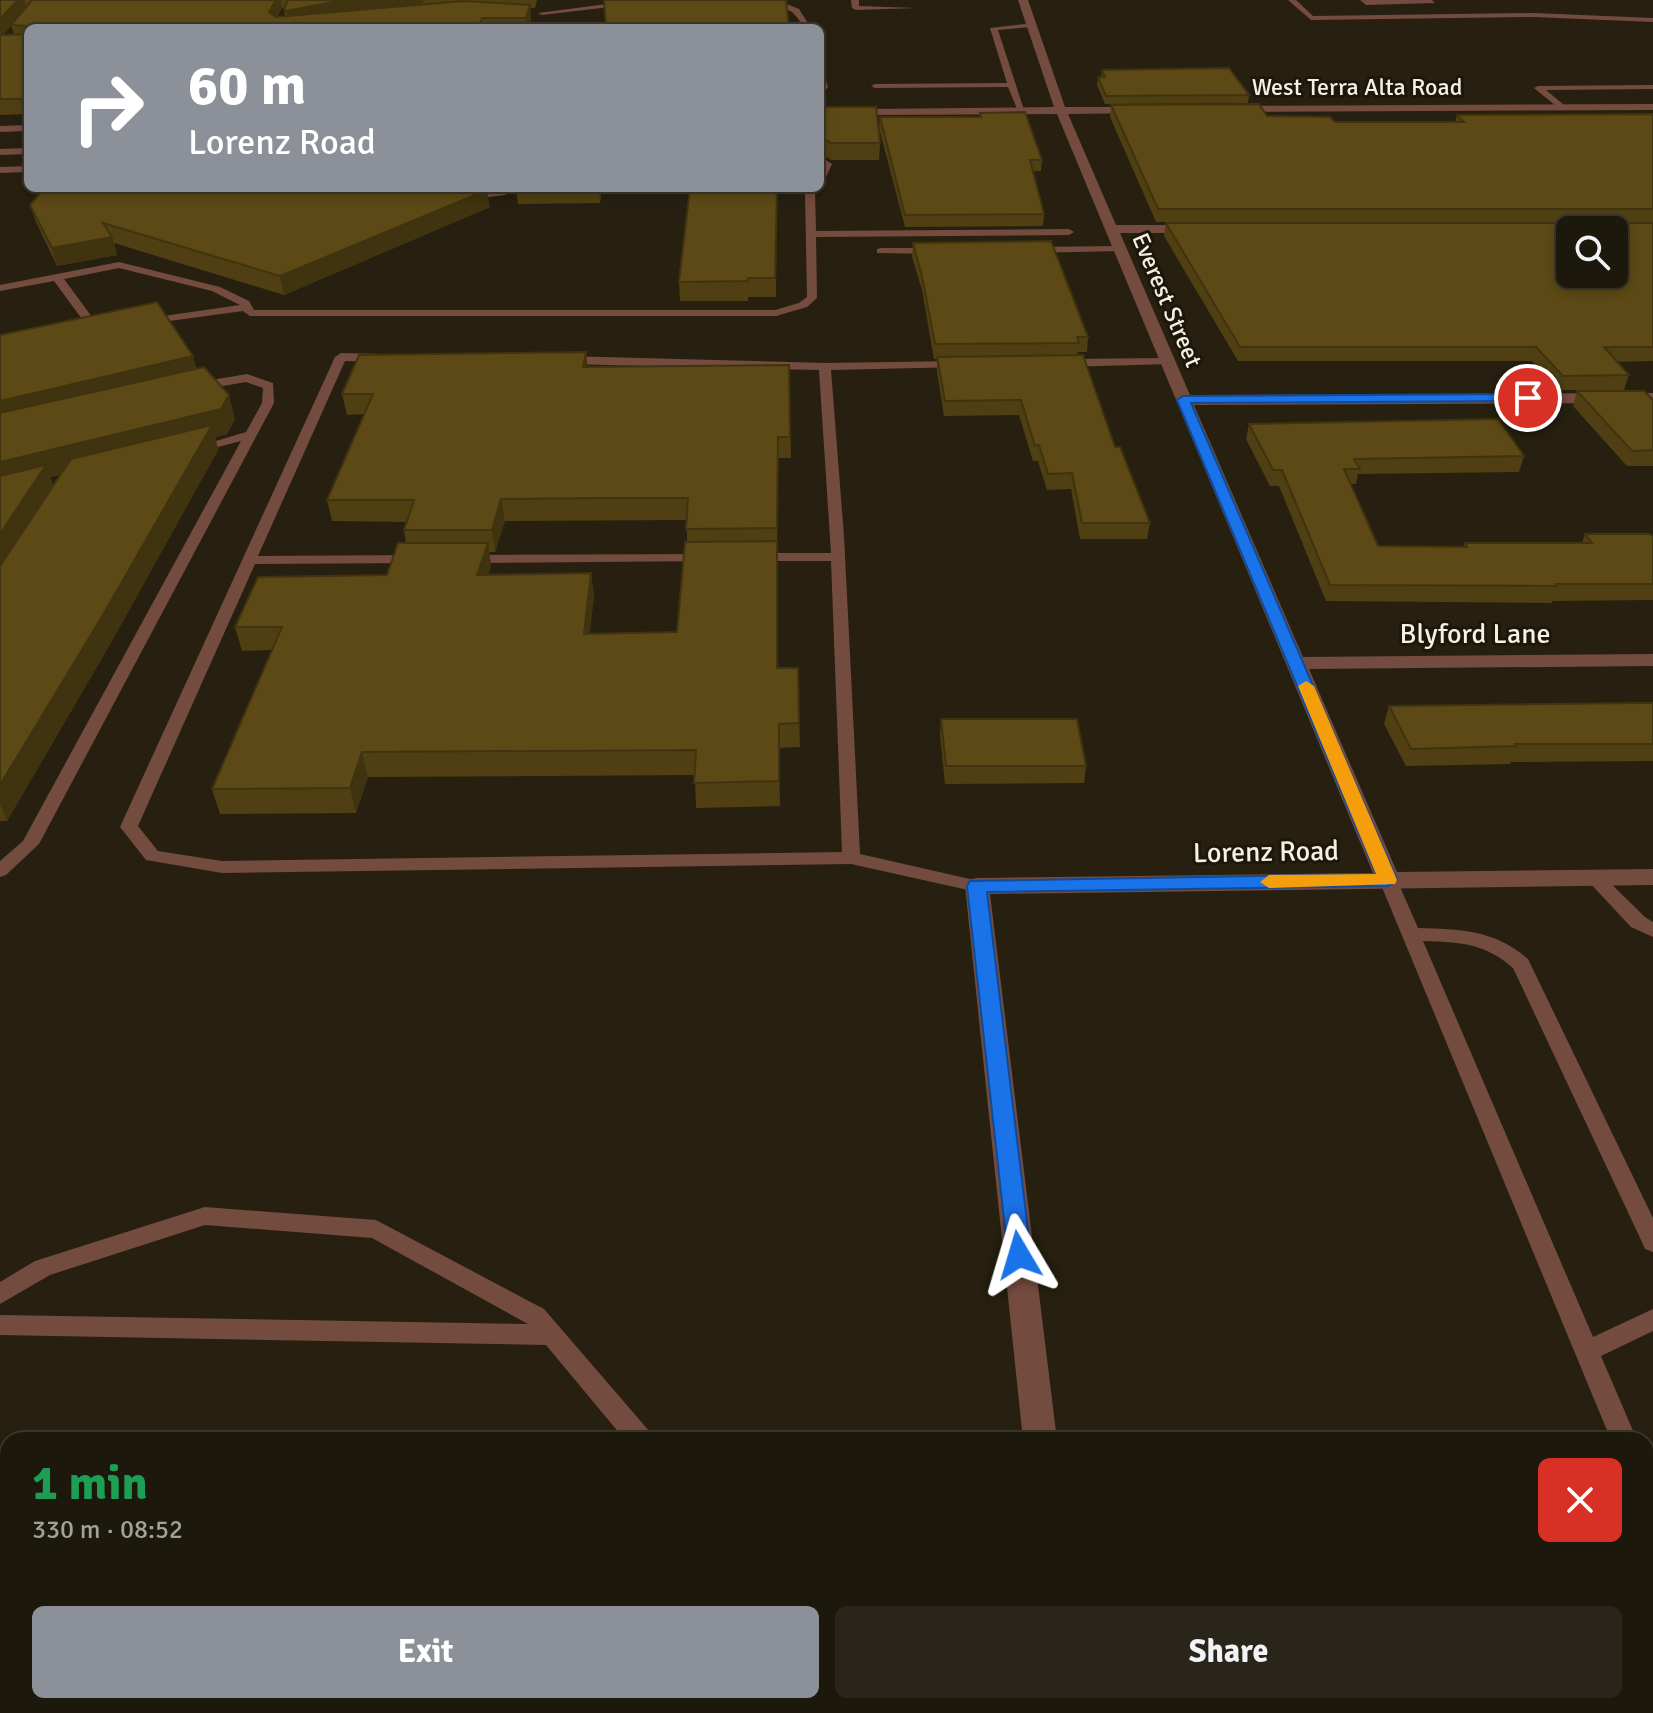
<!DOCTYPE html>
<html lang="en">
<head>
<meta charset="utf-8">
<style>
	:root { --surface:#1d180c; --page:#2a251a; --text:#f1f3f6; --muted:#a0a09d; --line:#3b372d; --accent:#8c9099 }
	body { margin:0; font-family:Signika,sans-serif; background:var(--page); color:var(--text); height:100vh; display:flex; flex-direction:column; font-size:30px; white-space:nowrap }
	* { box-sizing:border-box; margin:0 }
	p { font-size:26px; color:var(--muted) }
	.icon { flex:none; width:44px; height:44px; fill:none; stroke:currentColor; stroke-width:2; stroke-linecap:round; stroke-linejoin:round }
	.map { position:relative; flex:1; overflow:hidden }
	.drawer { position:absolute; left:0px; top:1432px; width:1654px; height:282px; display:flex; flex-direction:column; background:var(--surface); border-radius:24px 24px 0 0; box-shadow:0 4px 12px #0003,0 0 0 2px var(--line) }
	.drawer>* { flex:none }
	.hud { position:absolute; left:24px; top:24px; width:800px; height:168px; border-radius:12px; box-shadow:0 4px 12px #0003,0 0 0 2px var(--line); background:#8c9099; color:#fff; overflow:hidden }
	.tools { position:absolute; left:1556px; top:216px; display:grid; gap:16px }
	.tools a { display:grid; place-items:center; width:72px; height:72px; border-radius:12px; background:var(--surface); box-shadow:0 4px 12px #0003,0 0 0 2px var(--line); font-size:40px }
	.pin { position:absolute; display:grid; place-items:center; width:68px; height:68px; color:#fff; margin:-34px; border:4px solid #fff; border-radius:50%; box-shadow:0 2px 8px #0007 }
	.me { position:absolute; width:88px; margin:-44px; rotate:353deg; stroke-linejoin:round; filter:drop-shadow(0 0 6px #0008) }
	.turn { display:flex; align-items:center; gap:28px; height:168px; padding:0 32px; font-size:36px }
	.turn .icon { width:104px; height:104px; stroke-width:2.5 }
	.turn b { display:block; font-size:56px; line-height:68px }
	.round { display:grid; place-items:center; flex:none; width:84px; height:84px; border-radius:12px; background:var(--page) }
	.headline { display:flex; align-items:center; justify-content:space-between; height:136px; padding:0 32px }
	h1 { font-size:48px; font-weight:800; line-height:60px; color:#1e9e55 }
	.primary-button { display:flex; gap:16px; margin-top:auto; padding:16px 32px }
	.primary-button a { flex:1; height:92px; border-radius:12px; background:var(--accent); color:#fff; font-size:32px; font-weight:800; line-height:92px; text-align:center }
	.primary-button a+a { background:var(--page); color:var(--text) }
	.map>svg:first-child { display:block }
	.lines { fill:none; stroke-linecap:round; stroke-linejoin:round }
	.service { fill:#744b3f; fill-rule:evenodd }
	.minor { fill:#744b3f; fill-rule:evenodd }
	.wall { fill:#4f3f12; fill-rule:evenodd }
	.shaded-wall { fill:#40330f }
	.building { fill:#5c4915; stroke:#40330f; stroke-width:2; fill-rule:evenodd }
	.route { fill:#1a73e8; stroke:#114b97; stroke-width:2 }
	.slow { fill:#f59e0b }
	.labels { text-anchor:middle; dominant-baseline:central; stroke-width:6; stroke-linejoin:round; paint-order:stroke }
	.far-street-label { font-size:24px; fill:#f5f1e6; stroke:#1d1707 }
	.street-label { font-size:28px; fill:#f5f1e6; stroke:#1d1707 }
</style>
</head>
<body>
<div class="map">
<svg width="1653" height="1713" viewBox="0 0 1653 1713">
	<rect width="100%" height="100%" fill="#272010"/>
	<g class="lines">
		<g class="service">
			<path d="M777 0 799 9 811 28H803C794 5 780 8 760 1Z"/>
			<polygon points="851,0 859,0 859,6 916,8 856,10 852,8"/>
			<polygon points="1288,0 1296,0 1313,16 1534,13 1653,18 1653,22 1534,17 1311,20"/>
			<polygon points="1360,0 1432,0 1435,3 1366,5"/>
			<polygon points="630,1 627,5 542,15 538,13"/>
			<polygon points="1034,23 1031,27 998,30 1025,113 1018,111 1008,87 875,88 871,86 875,84 1007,83 990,28"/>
			<polygon points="820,72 824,74 828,87 820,98"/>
			<polygon points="1653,85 1653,89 1546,90 1564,105 1561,110 1534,88 1538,86"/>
			<polygon points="28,125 28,131 0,132 0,126"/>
			<polygon points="28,148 28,154 0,155 0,149"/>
			<polygon points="820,156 832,164 825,179 820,182"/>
			<polygon points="28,166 28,172 0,173 0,167"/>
			<polygon points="501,188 511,188 505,195 465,200 460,197"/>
			<polygon points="809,188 819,188 815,193 816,231 1069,229 1074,232 1069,235 816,237 817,298 807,307 776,316 250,316 243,311 147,324 143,323 143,319 240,305 212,291 119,268 64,279 100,328 94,331 90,330 54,281 0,291 0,285 119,262 220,287 249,301 254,310 775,310 799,303 807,297 805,193"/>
			<polygon points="1123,246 1123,250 1119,251 1031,253 1026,250 1031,247"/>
			<polygon points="881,248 934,248 939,251 934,254 877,253 877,249"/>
			<polygon points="341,353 383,354 389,358 383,362 345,361 258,556 415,555 422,559 415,563 255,564 138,826 158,851 222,861 842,852 831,561 752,561 745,557 752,553 831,553 819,370 565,364 559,360 565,356 825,363 958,361 964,365 962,367 831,370 844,536 860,854 983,882 986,886 983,890 977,892 851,864 222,873 146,860 120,827 335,357"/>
			<polygon points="1167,358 1173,362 1171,364 1064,367 1058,363 1064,359"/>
			<polygon points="247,374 273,383 274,403 39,844 6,875 0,877 0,861 23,841 241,441 195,453 189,449 246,432 262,403 263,388 246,382 194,391 188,387 194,383"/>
			<polygon points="707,554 712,555 712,561 468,563 461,559 468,555"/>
			<polygon points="1594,871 1600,873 1645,917 1653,922 1653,937 1631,927 1588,881 1585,877"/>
			<path d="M1388 874 1397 880 1418 928C1460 929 1495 930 1528 959L1653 1218V1252L1645 1249 1642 1242 1513 968C1485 943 1459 942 1423 941L1593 1337 1653 1309V1331L1601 1356 1637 1440H1611L1379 880Z"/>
			<polygon points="205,1207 376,1220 544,1309 650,1432 654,1440 625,1440 546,1345 0,1335 0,1315 528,1324 372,1238 205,1225 50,1275 0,1304 0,1282 35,1261"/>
			<polygon points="1646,1479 1653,1481 1653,1517 1646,1514"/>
			<polygon points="775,1706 803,1706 805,1713 777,1713"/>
		</g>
		<g class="minor">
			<polygon points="1018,0 1028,0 1065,107 1142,107 1148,110 1142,113 1068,114 1116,225 1197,225 1204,229 1197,233 1120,233 1190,395 1653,393 1653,403 1194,405 1303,657 1653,654 1653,666 1309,669 1397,872 1653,869 1653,885 990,894 1057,1440 1023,1440 965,886 968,880 977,878 1373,873 1057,114 869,115 863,112 869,109 1054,107"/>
			<polygon points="1653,104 1653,110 1231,112 1225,109 1231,106"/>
			<polygon points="1052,1706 1090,1706 1091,1713 1053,1713"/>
		</g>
	</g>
	<g class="wall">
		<path d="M0 0H537L535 8H530L531 19 528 28H28V114L0 115ZM282 8 284 9 285 16 277 17ZM11 26 14 34 2 35 5 33Z"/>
		<polygon points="1102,70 1249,95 1248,103 1105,104 1097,85 1098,77 1101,77"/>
		<polygon points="1111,105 1267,116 1335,122 1455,122 1457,115 1653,114 1653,222 1617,222 1653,223 1653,361 1617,362 1629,375 1624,390 1558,390 1532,361 1238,361 1164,236 1166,223 1575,222 1156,222 1110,117"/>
		<polygon points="820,107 880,143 879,160 831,160 820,153"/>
		<polygon points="980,113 1042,160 1041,171 1033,171 1044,214 1043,226 905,227 879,128 880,117 980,117"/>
		<polygon points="516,188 602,188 600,203 518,204"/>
		<polygon points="690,188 777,188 776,297 748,297 748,301 680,301 679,282"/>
		<polygon points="317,192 490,207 284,295 114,243 117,255 57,266 36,222 30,205"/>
		<polygon points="913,243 1088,337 1087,352 1078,352 1077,355 1115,447 1150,523 1147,539 1080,539 1071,489 1047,490 1038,461 1033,461 1019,415 944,416 937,372 937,359 934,359 922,290 912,257"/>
		<path d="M0 335 193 356 196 369 235 419 227 434 215 437 218 450 109 646 7 821H0ZM60 475 53 485 50 477Z"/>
		<path d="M789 365 791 458H778L777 550 778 668H798L800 747 779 748 780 806 696 808 695 775 368 777 356 813 220 814 212 789 272 650 242 651 235 627 387 575 406 543 404 530 407 522 332 521 327 500 364 414 347 415 342 394 588 367ZM687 520V542L677 632 589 634 594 596 591 573 488 575 491 566 489 552H495L505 521Z"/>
		<polygon points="1577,391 1653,400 1653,466 1627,466 1573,406"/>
		<polygon points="1249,424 1524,456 1519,472 1358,474 1356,484 1351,484 1378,546 1463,547 1465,543 1582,543 1585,534 1653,537 1653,600 1552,601 1552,603 1326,601 1279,486 1270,486 1246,439"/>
		<polygon points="1653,703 1653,761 1511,762 1510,764 1406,766 1384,724 1389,706"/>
		<polygon points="941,719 1086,766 1084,783 945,784 940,736"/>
	</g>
	<g class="shaded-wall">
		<polygon points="18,0 24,0 27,9 0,38 0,19"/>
		<polygon points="276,0 281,0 282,8 272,26 269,12"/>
		<polygon points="341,0 423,0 424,7 289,25 286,11"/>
		<polygon points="530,5 531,19 528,28 527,28 526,18"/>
		<polygon points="307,188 319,188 308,210 305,192"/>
		<polygon points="599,188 602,188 600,203"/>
		<polygon points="487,190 490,207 284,295 280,276"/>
		<polygon points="112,237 117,255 57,266 52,248"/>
		<polygon points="586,352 588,372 583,367"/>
		<polygon points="193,356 199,379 0,427 0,401"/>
		<polygon points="229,395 235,419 227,434 215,437 218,450 109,646 7,821 0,804 0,785 203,439 50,477 54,490 0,574 0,462"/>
		<polygon points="501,499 505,521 495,552 492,530"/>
		<polygon points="488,543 491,566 481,598 477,575"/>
		<polygon points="591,573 594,596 587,658 584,634"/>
		<polygon points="362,752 368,777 356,813 350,788"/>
	</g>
	<g class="building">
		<polygon points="0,0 18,0 0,19"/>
		<polygon points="32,0 276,0 269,12 276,17 463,1 530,5 526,18 482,18 479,28 28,28 28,99 0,99 0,35 26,34 26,26 11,25"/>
		<polygon points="288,0 344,0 286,11 284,9"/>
		<polygon points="604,0 786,0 789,28 606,28"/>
		<polygon points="1229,68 1249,95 1106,96 1098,77 1105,77 1102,70"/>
		<polygon points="1259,104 1267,116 1330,117 1335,122 1464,122 1457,115 1653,114 1653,209 1158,209 1111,105"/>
		<polygon points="820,107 876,107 880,143 831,143 820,136"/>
		<polygon points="1025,112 1042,160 1030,160 1044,214 905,215 880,117 981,117 980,113"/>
		<polygon points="44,188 307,188 305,192 467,188 487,188 487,190 280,276 103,223 112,237 52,248 30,205"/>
		<polygon points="690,188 777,188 775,278 748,278 748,281 679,282"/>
		<path d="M1577 220H1615L1618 223H1653V347H1604L1629 375 1563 376 1536 347H1240L1166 223H1574ZM1570 230H1614V274H1570Z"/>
		<polygon points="1051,241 1088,337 1077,337 1079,343 935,344 922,276 913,243"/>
		<polygon points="157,302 193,356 0,401 0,335"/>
		<polygon points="586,352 583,367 789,365 790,437 778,437 777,528 686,529 688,498 602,498 501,499 492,530 404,530 414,500 327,500 373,394 342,394 359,355"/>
		<polygon points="1083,355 1115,447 1120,447 1150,523 1082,523 1072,473 1048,474 1039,445 1035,446 1021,400 945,401 937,357"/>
		<polygon points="204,367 229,395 221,409 0,462 0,413"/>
		<polygon points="1577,391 1644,391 1653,400 1653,450 1632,451"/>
		<polygon points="1498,419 1524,456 1354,459 1360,469 1344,469 1378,546 1467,547 1465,543 1592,543 1585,534 1650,534 1653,537 1653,584 1556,584 1557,586 1330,585 1282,470 1273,470 1249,424"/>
		<polygon points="212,425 100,620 0,785 0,566 71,459"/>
		<polygon points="46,465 0,534 0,476"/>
		<polygon points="777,541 777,668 798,668 799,723 779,724 779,781 694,783 696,750 362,752 350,788 212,789 282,627 235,627 258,577 387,575 398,543 488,543 477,575 591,573 584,634 677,632 685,542"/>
		<polygon points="1638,703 1653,703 1653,744 1515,744 1516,746 1411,749 1389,706"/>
		<polygon points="941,719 1077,719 1086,766 946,766"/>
	</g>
	<polygon class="route" points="1528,394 1532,396 1532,401 1191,403 1397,880 1388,886 987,892 1031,1255 1027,1262 1019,1265 1011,1262 1008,1255 967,886 970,881 1376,874 1177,400 1183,396"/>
	<polygon class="slow" points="1306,681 1314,686 1397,880 1395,884 1269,888 1260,882 1269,875 1376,874 1298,686"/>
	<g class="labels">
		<g class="far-street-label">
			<text x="1357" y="87">West Terra Alta Road</text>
			<text transform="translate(1167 300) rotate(67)">Everest Street</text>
		</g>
		<g class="street-label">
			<text x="1475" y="634">Blyford Lane</text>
			<text transform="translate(1266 852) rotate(-1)">Lorenz Road</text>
		</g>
	</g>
</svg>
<div class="tools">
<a><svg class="icon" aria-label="search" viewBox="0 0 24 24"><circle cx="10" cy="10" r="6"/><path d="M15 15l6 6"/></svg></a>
</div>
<div class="pin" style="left:1528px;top:398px;background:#d93025"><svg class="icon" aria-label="arrive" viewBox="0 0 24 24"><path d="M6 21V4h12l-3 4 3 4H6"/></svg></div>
<svg class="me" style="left:1019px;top:1255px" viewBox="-20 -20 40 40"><path d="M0-17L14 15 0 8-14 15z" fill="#1a73e8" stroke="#fff" stroke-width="4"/></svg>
<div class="hud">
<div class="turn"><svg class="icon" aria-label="right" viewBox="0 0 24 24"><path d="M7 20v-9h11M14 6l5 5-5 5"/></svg><div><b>60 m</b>Lorenz Road</div></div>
</div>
<section class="drawer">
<div class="headline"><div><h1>1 min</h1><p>330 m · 08:52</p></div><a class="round" style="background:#d93025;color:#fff"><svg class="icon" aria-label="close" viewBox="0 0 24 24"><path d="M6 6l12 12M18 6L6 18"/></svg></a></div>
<div class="primary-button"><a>Exit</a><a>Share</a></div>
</section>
</div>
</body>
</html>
